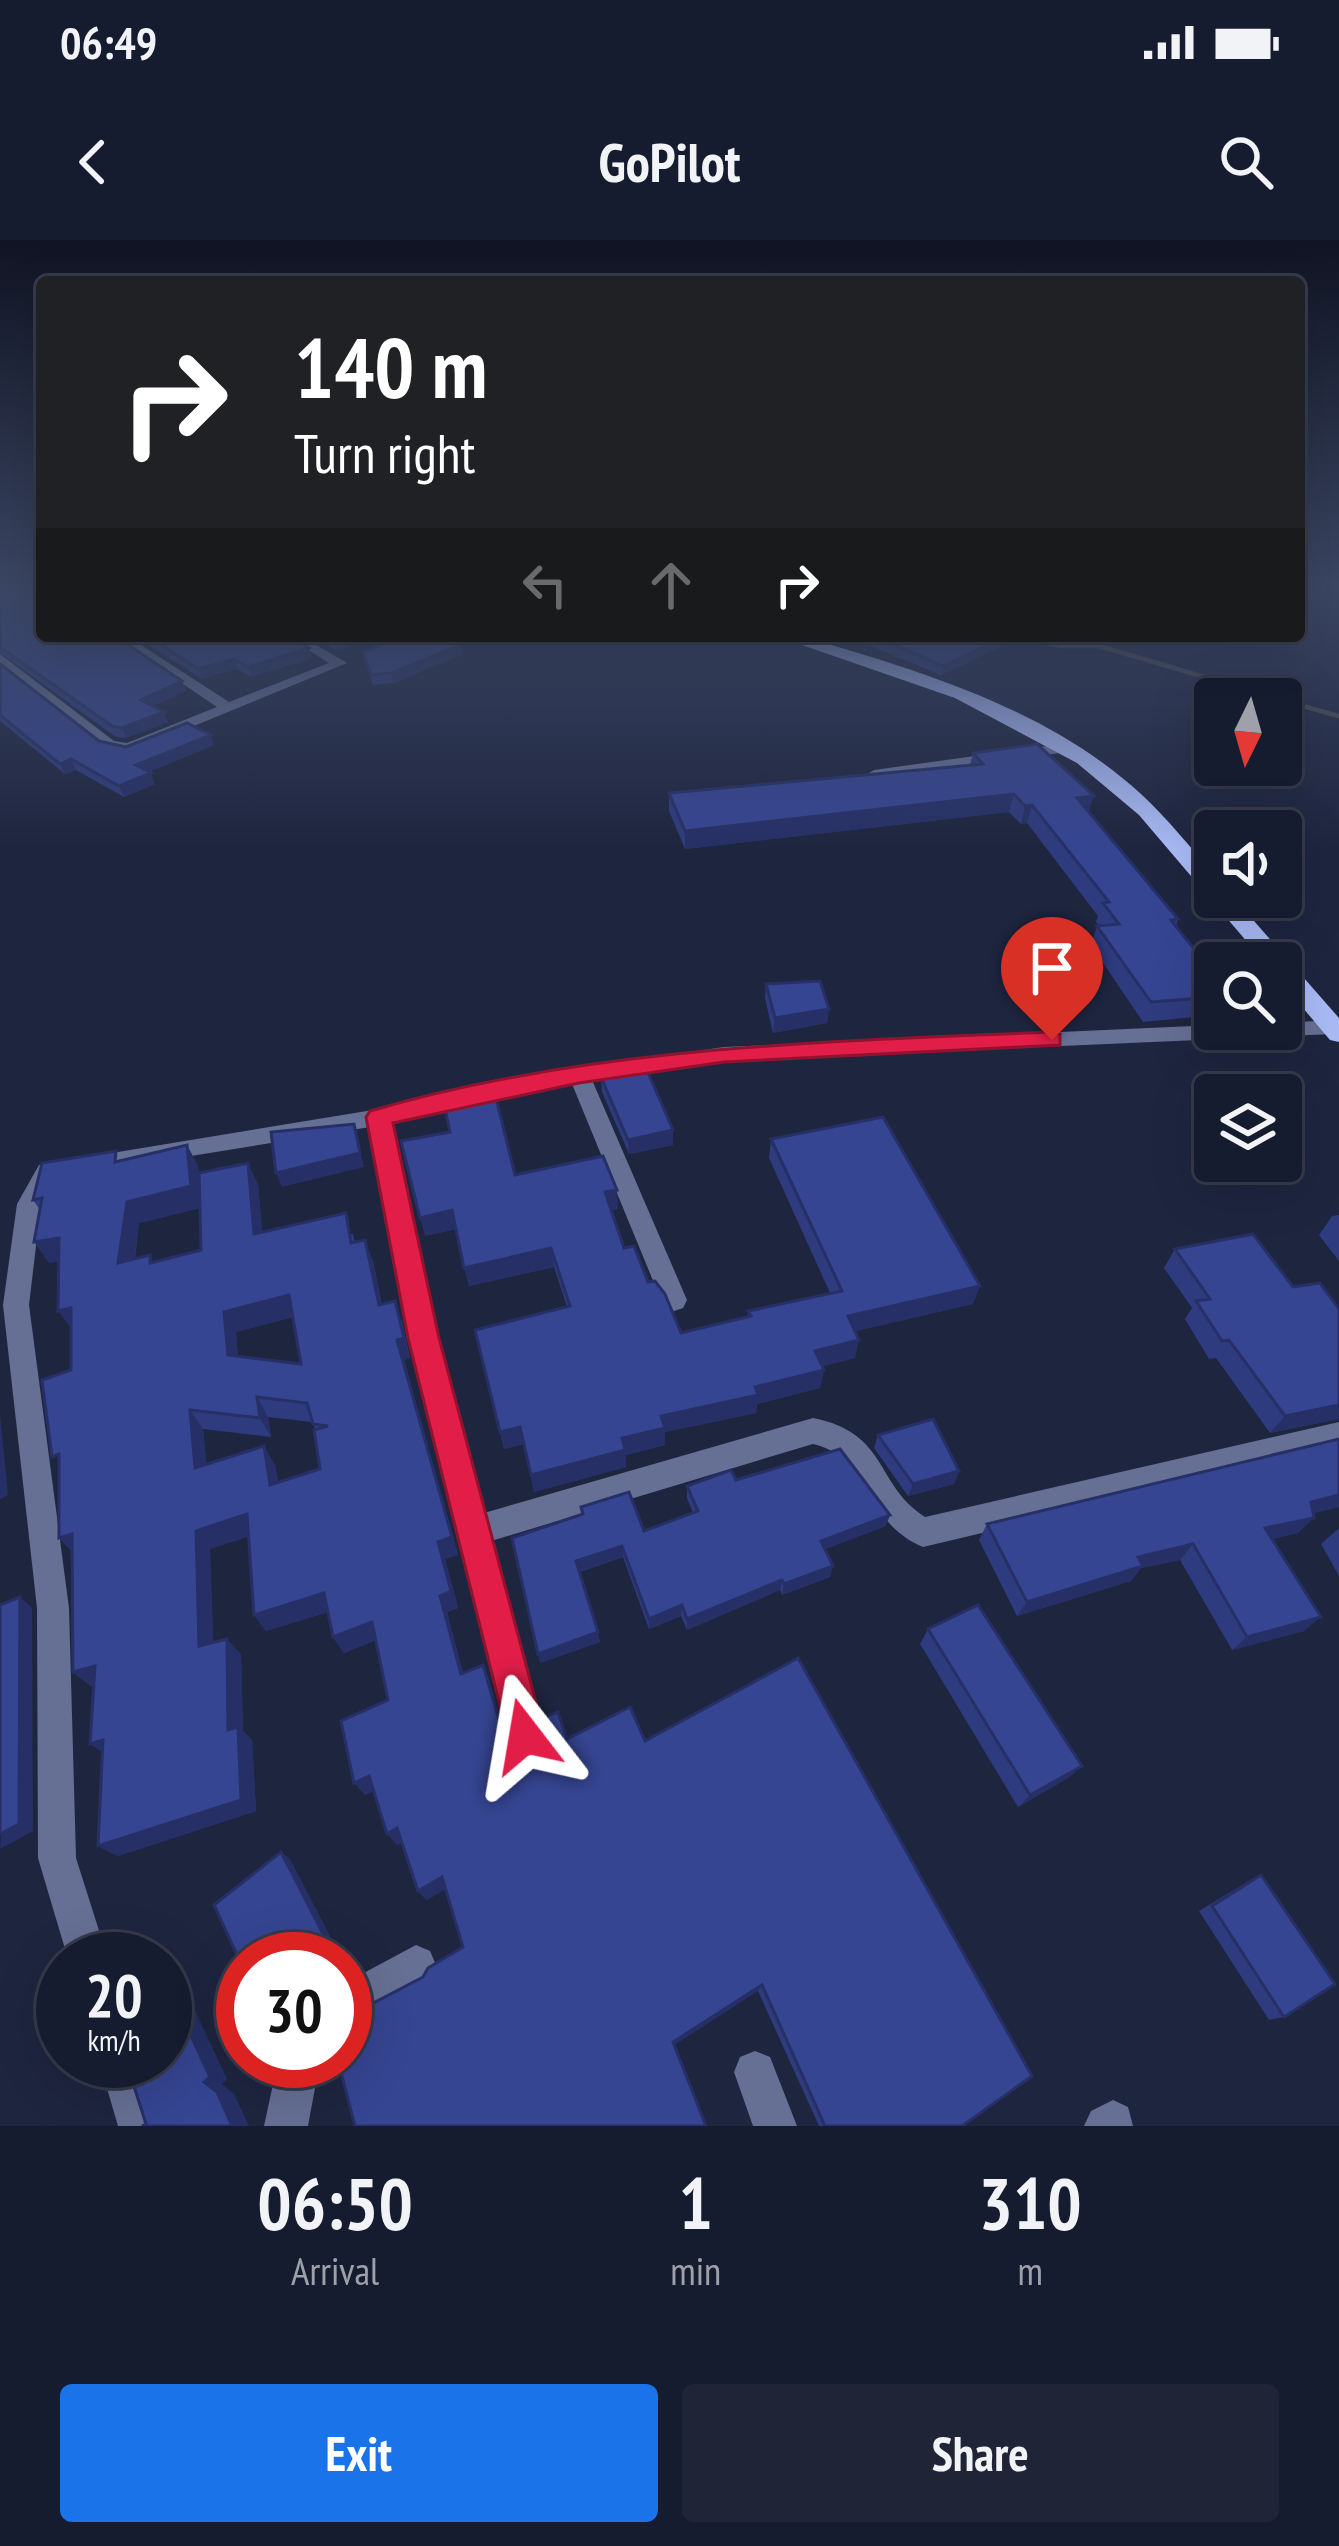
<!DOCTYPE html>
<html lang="en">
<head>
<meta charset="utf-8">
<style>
	:root { --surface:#161c2f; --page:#1f2537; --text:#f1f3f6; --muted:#9ea1aa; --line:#353a4b; --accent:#1a73e8 }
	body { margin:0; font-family:"PT Sans Narrow",sans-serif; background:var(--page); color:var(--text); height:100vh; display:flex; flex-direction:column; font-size:45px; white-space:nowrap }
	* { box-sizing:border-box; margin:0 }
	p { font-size:39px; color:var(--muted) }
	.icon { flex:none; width:66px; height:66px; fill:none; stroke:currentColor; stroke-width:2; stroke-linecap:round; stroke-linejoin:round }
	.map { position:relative; height:1886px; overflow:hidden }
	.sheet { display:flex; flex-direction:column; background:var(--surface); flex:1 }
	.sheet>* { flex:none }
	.hud { position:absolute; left:36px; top:36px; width:1269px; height:366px; border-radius:12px; box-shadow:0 12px 48px #0002,0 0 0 3px var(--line); background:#202124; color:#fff; overflow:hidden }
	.needle { width:78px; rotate:185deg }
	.fabs { position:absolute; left:1194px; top:438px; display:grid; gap:24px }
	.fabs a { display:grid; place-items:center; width:108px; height:108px; border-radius:12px; background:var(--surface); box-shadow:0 12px 48px #0002,0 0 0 3px var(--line); font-size:60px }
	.speed { position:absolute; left:36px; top:1692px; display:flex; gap:24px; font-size:60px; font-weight:700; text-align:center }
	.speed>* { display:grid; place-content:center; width:156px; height:156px; border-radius:50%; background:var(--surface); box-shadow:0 12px 48px #0002,0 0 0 3px var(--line); line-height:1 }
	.speed small { font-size:30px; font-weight:400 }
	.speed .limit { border:18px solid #d22; background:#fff; color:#111 }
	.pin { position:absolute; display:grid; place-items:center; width:102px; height:102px; color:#fff; margin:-123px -51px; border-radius:50% 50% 50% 0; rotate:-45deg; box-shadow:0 0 12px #0007 }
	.pin .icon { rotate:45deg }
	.me { position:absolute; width:132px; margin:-66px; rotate:346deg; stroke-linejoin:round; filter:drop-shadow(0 0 9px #0008) }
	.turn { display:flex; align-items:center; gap:42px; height:252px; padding:0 60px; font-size:54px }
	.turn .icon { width:156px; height:156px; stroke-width:2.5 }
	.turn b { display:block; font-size:84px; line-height:102px }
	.lanes { display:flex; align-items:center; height:114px; padding:0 60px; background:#0003; justify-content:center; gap:60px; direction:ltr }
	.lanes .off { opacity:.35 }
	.eta { display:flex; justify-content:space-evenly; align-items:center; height:204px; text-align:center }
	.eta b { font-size:72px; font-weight:800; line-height:84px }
	.cta { display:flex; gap:24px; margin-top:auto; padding:24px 60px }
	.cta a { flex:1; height:138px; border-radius:12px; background:var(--accent); color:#fff; font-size:48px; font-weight:800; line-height:138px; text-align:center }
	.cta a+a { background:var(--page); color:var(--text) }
	.status { display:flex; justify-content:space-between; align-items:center; height:84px; padding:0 60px; background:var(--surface); direction:ltr }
	.status svg { height:33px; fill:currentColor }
	header { display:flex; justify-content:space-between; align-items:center; height:156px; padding:0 60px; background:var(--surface); font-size:54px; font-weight:800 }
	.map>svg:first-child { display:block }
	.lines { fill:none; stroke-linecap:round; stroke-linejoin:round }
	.stream { stroke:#4f4f4c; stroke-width:4.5 }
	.minor { fill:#667094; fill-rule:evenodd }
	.primary { fill:#a9bbf6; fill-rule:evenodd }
	.wall { fill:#2e3b7e; fill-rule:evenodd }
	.shaded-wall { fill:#263066 }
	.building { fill:#364592; stroke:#263066; stroke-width:3; fill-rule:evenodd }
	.route { fill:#e11d48; stroke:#92132f; stroke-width:3 }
</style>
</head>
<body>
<div class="status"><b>06:49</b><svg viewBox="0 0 49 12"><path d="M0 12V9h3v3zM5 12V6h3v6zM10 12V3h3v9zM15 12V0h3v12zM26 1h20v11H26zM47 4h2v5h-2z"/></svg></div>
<header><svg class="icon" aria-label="back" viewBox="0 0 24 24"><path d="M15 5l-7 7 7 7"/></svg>GoPilot<svg class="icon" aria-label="search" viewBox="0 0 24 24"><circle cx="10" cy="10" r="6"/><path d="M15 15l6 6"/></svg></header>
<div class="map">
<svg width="1339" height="1886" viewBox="0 0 1339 1886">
	<rect width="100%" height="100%" fill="#1e253f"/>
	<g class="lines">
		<g class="stream">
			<polyline points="1013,396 1061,406 1099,406 1279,459"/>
			<polyline points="1281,460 1339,476"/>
		</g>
		<g class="minor">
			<polygon points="112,396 127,396 229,462 329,423 286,396 301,396 347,423 128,513 104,507 0,425 0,414 114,501 127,503 217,467"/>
			<polygon points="1068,503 1076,508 1073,511 874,540 866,535 874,530"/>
			<path d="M1333 780 1339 782V792L1333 794 724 821 592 840 687 1060 683 1068 674 1071 665 1068 661 1060 572 844 391 882 438 1098 484 1273 813 1178C889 1193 874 1244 925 1277L1339 1182V1208L923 1307C864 1283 867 1215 813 1204L491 1301 543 1496 537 1508 525 1514 513 1508 507 1496 410 1098 370 887 55 938 41 964 29 1065 69 1368 76 1618 108 1719H68L38 1618 37 1368 3 1065 17 964 39 925 379 869 579 828 724 807 1215 785V789H1281V783Z"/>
			<polygon points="416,1705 430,1711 436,1725 430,1739 345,1785 345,1743"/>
			<polygon points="755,1811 770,1817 797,1886 753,1886 734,1832 740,1817"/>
			<polygon points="99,1821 141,1821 162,1886 118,1886"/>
			<polygon points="278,1821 320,1821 308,1886 264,1886"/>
			<polygon points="1113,1860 1128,1867 1133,1886 1084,1886 1091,1871"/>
		</g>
		<path class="primary" d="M776 396H801C920 431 1047 468 1141 554 1168 579 1191 608 1215 636V657H1233L1339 778V802L1330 800 1281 742V723H1265L1139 575 1077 523 955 458Z"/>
	</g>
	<g class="wall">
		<polygon points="0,347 186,451 153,466 168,482 126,498 116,497 0,413"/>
		<polygon points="135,396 290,396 312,418 251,437 237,429 202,439"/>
		<polygon points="310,396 384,396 336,410"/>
		<polygon points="404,396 472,396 453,401 463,414 393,443 373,445 363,412"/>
		<polygon points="847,396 1012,396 1010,402 941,435"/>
		<polygon points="0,424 99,501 126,507 214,505 148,532 155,544 124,557 76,530 65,534 0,481"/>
		<polygon points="973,513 1089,572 1178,679 1176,686 1215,735 1215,775 1143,782 1091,705 1097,686 1099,686 1096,682 1098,676 1027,583 1021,584 1009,572 685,609 669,571 669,553 970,525"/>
		<polygon points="766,744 829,769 827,783 773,793 765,758"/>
		<polygon points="601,837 673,890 673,905 629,914 602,852"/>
		<polygon points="450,892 515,935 618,969 611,970 624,1008 681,1093 748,1077 748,1071 830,1053 769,918 771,899 973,1064 855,1091 855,1118 822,1126 824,1130 820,1148 757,1164 756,1173 665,1192 665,1205 626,1215 626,1227 534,1252 524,1204 504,1209 475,1090 567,1067 554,1027 469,1046 456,989 425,996"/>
		<path d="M187 905 198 926 199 938 258 944 262 992 353 994 355 1003 373 1021 382 1065 402 1081 410 1118 404 1120 458 1315 445 1319 458 1368 447 1372 463 1433 489 1440 505 1498 522 1505 567 1499 645 1501 962 1886H819L758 1751 423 1737 463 1707 445 1649 427 1660 418 1651 402 1602 397 1605 374 1551 365 1555 388 1460 376 1400 344 1413 333 1397 328 1372 266 1391 254 1375 249 1296 210 1309 213 1403 241 1414 243 1491 252 1500 256 1571 118 1616 98 1606 102 1512 94 1446 92 1447 73 1432 72 1311 59 1298 71 1130V1088L59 1021 49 1023 40 970 33 960 122 920ZM200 968 201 1010 154 1022 135 1019 139 983ZM293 1077 301 1124 238 1116 236 1092ZM268 1177 312 1182 316 1190 320 1229 278 1242 275 1225H206L203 1189 271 1197Z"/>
		<polygon points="1339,975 1339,1021 1319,995 1332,976"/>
		<polygon points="1175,1009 1293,1047 1339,1179 1270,1193 1216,1118 1209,1119 1185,1079 1192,1068 1164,1028"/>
		<polygon points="878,1195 959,1231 954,1244 908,1256 874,1208"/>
		<polygon points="1339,1199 1339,1267 1313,1273 1298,1293 1272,1299 1304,1391 1232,1410 1180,1320 1141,1328 1131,1341 1017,1376 979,1300 987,1284"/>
		<polygon points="736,1240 886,1286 825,1309 833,1326 830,1337 782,1355 780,1350 687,1390 681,1376 649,1389 623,1317 580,1332 600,1402 540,1423 582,1275 581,1267 644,1291 693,1273 687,1258 687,1246"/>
		<polygon points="1338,1289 1339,1289 1339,1336 1321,1304"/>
		<polygon points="928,1389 1082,1526 1068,1538 1018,1567 920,1404"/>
		<polygon points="1261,1635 1284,1777 1269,1780 1199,1671 1247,1642"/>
	</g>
	<g class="shaded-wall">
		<polygon points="349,396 384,396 336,410 334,400"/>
		<polygon points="438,396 472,396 439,405"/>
		<polygon points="1006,396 1012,396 1010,402 941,435 943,426"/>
		<polygon points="461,405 463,414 393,443 391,433"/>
		<polygon points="309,408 312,418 251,437 248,427"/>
		<polygon points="234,419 237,429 202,439 199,429"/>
		<polygon points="182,441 186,451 145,470 141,460"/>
		<polygon points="164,472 168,482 126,498 122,488"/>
		<polygon points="211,495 214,505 140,536 136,525"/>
		<polygon points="71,519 76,530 65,534 60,524"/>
		<polygon points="151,533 155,544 124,557 119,546"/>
		<polygon points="1014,554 1009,572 685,609 685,591"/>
		<polygon points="1094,556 1088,574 1077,558"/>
		<polygon points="1032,565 1027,583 1021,584 1025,566"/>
		<polygon points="829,769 827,783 773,793 775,778"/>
		<polygon points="354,884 364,927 282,947 276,933"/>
		<polygon points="673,890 673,905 629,914 628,900"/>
		<polygon points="187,905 198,926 202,967 139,983 131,1044 118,1023 127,962"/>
		<polygon points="248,923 258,944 264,1015 254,994"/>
		<polygon points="617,950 618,969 606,971 605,952"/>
		<polygon points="452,970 457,989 425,996 420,978"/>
		<polygon points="59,998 74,1019 49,1023 34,1002"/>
		<polygon points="365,1000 373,1021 386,1086 379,1065"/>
		<polygon points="551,1008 554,1027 469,1046 464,1028"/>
		<polygon points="980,1046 973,1064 844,1094 848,1076"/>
		<polygon points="289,1055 298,1076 236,1092 239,1135 228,1115 224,1072"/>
		<polygon points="395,1061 410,1118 404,1120 458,1315 445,1319 458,1368 447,1372 467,1449 461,1434 440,1356 438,1302 397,1100"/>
		<polygon points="71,1068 74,1092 58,1071"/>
		<polygon points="859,1100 855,1118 812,1129 815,1111"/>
		<polygon points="824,1130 820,1148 757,1164 756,1173 665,1192 665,1205 626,1215 626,1227 534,1252 531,1235 622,1198 661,1176 755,1147"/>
		<polygon points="257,1157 268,1177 271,1197 260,1178"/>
		<polygon points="1339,1165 1339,1179 1270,1193 1285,1176"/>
		<polygon points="190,1170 203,1189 209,1247 195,1228"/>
		<polygon points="0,1175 8,1255 0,1259"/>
		<polygon points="520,1187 524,1204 504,1209 500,1192"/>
		<polygon points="264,1206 275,1225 281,1263 270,1245"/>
		<polygon points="959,1231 954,1244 908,1256 913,1244"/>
		<polygon points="1339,1255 1339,1267 1295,1278 1311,1262"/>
		<polygon points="247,1274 259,1292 210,1309 214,1422 199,1406 196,1291"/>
		<polygon points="890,1275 886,1286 818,1312 821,1301"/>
		<polygon points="1314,1278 1298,1293 1250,1304 1265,1288"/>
		<polygon points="72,1294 77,1315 59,1298"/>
		<polygon points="1193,1304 1180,1320 1141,1328 1131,1341 1017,1376 1027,1362 1138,1317"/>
		<polygon points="622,1306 623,1317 578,1332 576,1321"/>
		<polygon points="833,1326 830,1337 782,1355 784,1344"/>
		<polygon points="782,1340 780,1350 687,1390 687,1379"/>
		<polygon points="324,1353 335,1370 266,1391 254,1375"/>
		<polygon points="20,1357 32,1368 33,1591 0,1609"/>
		<polygon points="682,1365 681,1376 649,1389 649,1379"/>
		<polygon points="1321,1377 1304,1391 1232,1410 1247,1397"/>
		<polygon points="372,1382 381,1398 344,1413 333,1397"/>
		<polygon points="598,1392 600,1402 540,1423 538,1414"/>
		<polygon points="227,1399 241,1414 243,1491 252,1500 256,1571 118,1616 98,1606 228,1490"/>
		<polygon points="95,1426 113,1440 92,1447 73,1432"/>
		<polygon points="103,1500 109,1517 90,1504"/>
		<polygon points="1082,1526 1068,1538 1018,1567 1030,1555"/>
		<polygon points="369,1536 379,1548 365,1555 354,1543"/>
		<polygon points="397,1588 407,1599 397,1605 387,1594"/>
		<polygon points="281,1612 290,1619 342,1719 336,1719"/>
		<polygon points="442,1637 450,1646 427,1660 418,1651"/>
		<polygon points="762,1745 758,1751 673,1806 673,1802"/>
		<polygon points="175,1761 193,1766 227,1839 222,1844 234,1854 249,1886 232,1886 204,1842"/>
	</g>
	<g class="building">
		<polygon points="0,347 42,347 42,396 115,396 182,441 141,460 164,472 122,488 112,486 0,407"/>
		<polygon points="147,396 290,396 309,408 248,427 234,419 199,429"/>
		<polygon points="326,396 349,396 334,400"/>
		<polygon points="404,396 438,396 461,405 391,433 371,435 363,412"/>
		<polygon points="874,396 1006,396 943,426"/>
		<polygon points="0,424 99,501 126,507 187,483 211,495 136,525 151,533 119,546 71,519 60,524 0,475"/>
		<polygon points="1037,504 1094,556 1077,558 1178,679 1171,680 1215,735 1215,757 1151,762 1097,686 1119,684 1103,663 1109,662 1032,565 1025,566 1014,554 685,591 669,553 983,524 973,513"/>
		<polygon points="820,741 829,769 775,778 766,744"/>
		<polygon points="646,828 673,890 628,900 601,837"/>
		<polygon points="495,854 515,935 603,916 617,950 605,952 624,1008 634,1006 648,1042 655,1041 665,1054 681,1093 751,1076 748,1071 842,1051 771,899 883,877 980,1046 848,1076 859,1100 815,1111 824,1130 755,1147 758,1155 661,1176 665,1188 622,1198 625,1210 531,1235 520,1187 500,1192 475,1090 570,1066 551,1008 464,1028 452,970 420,978 401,901 450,892 444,863"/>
		<polygon points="354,884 360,913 276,933 271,892"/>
		<path d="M187 905 191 946 127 962 118 1023 150 1015V1023L201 1010 199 933 248 923 254 994 346 973 351 1003 365 1000 379 1065 395 1061 404 1098 397 1100 452 1297 438 1302 451 1351 440 1356 461 1434 483 1425 504 1497 522 1505 537 1497 542 1478 558 1472 567 1499 630 1467 645 1501 798 1418 1032 1836 962 1886H825L762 1745 673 1802 706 1886H355L338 1821H345V1778L423 1737 428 1728 463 1707 442 1637 418 1651 397 1588 387 1594 369 1536 354 1543 341 1481 388 1460 372 1382 333 1397 324 1353 254 1375 247 1274 196 1291 199 1406 227 1399 228 1490 238 1487 241 1560 98 1606 103 1500 90 1504 95 1426 73 1432 72 1294 59 1298V1214L52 1217 42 1140 71 1130V1068L58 1071 59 998 34 1002 42 958 33 960 42 923 116 911 115 922ZM289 1055 301 1124 228 1115 224 1072ZM257 1157 307 1163 313 1184 328 1186 314 1190 320 1229 270 1245 264 1206 195 1228 190 1170 260 1178Z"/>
		<polygon points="1253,994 1293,1047 1320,1043 1339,1069 1339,1165 1285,1176 1229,1100 1222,1101 1196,1061 1210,1059 1175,1009"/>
		<polygon points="933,1179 959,1231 913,1244 878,1195"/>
		<polygon points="1339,1199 1339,1255 1311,1262 1314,1278 1265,1288 1321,1377 1247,1397 1193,1304 1138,1317 1143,1326 1027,1362 987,1284"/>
		<polygon points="840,1209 890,1275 821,1301 833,1326 784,1344 782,1340 687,1379 682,1365 649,1379 622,1306 576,1321 598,1392 538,1414 512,1298 583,1274 581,1267 629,1252 644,1291 698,1271 687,1246 731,1230 736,1240"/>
		<polygon points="20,1357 19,1584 0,1594 0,1365"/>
		<polygon points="978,1365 1082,1526 1030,1555 928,1389"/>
		<polygon points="281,1612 336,1719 243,1719 243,1728 214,1665"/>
		<polygon points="1261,1635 1335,1744 1284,1777 1212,1666"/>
		<polygon points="175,1761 210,1837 204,1842 217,1852 232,1886 142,1886 146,1884 126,1821 165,1821 165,1770"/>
	</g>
	<linearGradient id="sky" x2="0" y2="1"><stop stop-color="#101423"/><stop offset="0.57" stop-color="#3b4663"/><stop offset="1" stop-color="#3b4663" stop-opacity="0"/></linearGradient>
	<rect width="1339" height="611" fill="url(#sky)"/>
	<path class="route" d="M1052 792 1060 794V805L724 822 579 843 393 883 439 1098 545 1496 539 1510 525 1516 511 1510 408 1098 366 877 370 871C592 806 823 802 1052 792Z"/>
</svg>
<div class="fabs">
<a><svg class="needle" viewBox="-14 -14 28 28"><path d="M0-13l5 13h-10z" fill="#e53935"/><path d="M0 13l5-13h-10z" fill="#9ea1aa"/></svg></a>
<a><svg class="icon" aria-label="sound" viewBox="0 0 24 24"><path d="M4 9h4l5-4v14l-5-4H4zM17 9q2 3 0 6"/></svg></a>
<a><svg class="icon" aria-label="search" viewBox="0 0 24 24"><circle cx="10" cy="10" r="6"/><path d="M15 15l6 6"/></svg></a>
<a><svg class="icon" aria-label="layers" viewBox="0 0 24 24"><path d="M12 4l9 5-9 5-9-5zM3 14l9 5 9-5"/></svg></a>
</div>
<div class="speed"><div>20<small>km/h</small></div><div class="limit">30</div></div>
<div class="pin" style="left:1052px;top:800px;background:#d93025"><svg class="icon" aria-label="arrive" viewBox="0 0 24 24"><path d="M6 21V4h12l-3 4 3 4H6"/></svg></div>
<svg class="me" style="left:525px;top:1496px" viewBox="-20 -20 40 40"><path d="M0-17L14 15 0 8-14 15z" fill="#e11d48" stroke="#fff" stroke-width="4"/></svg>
<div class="hud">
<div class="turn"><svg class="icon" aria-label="right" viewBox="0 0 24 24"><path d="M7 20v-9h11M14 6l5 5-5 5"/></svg><div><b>140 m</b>Turn right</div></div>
<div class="lanes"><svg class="icon off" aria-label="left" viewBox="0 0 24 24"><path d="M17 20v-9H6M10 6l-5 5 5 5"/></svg><svg class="icon off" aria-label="ahead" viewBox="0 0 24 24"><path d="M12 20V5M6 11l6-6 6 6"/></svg><svg class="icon" aria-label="right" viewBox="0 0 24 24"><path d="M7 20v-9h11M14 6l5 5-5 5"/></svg></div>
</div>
</div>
<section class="sheet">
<div class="eta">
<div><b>06:50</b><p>Arrival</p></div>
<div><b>1</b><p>min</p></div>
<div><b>310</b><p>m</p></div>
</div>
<div class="cta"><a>Exit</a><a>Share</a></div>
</section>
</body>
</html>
